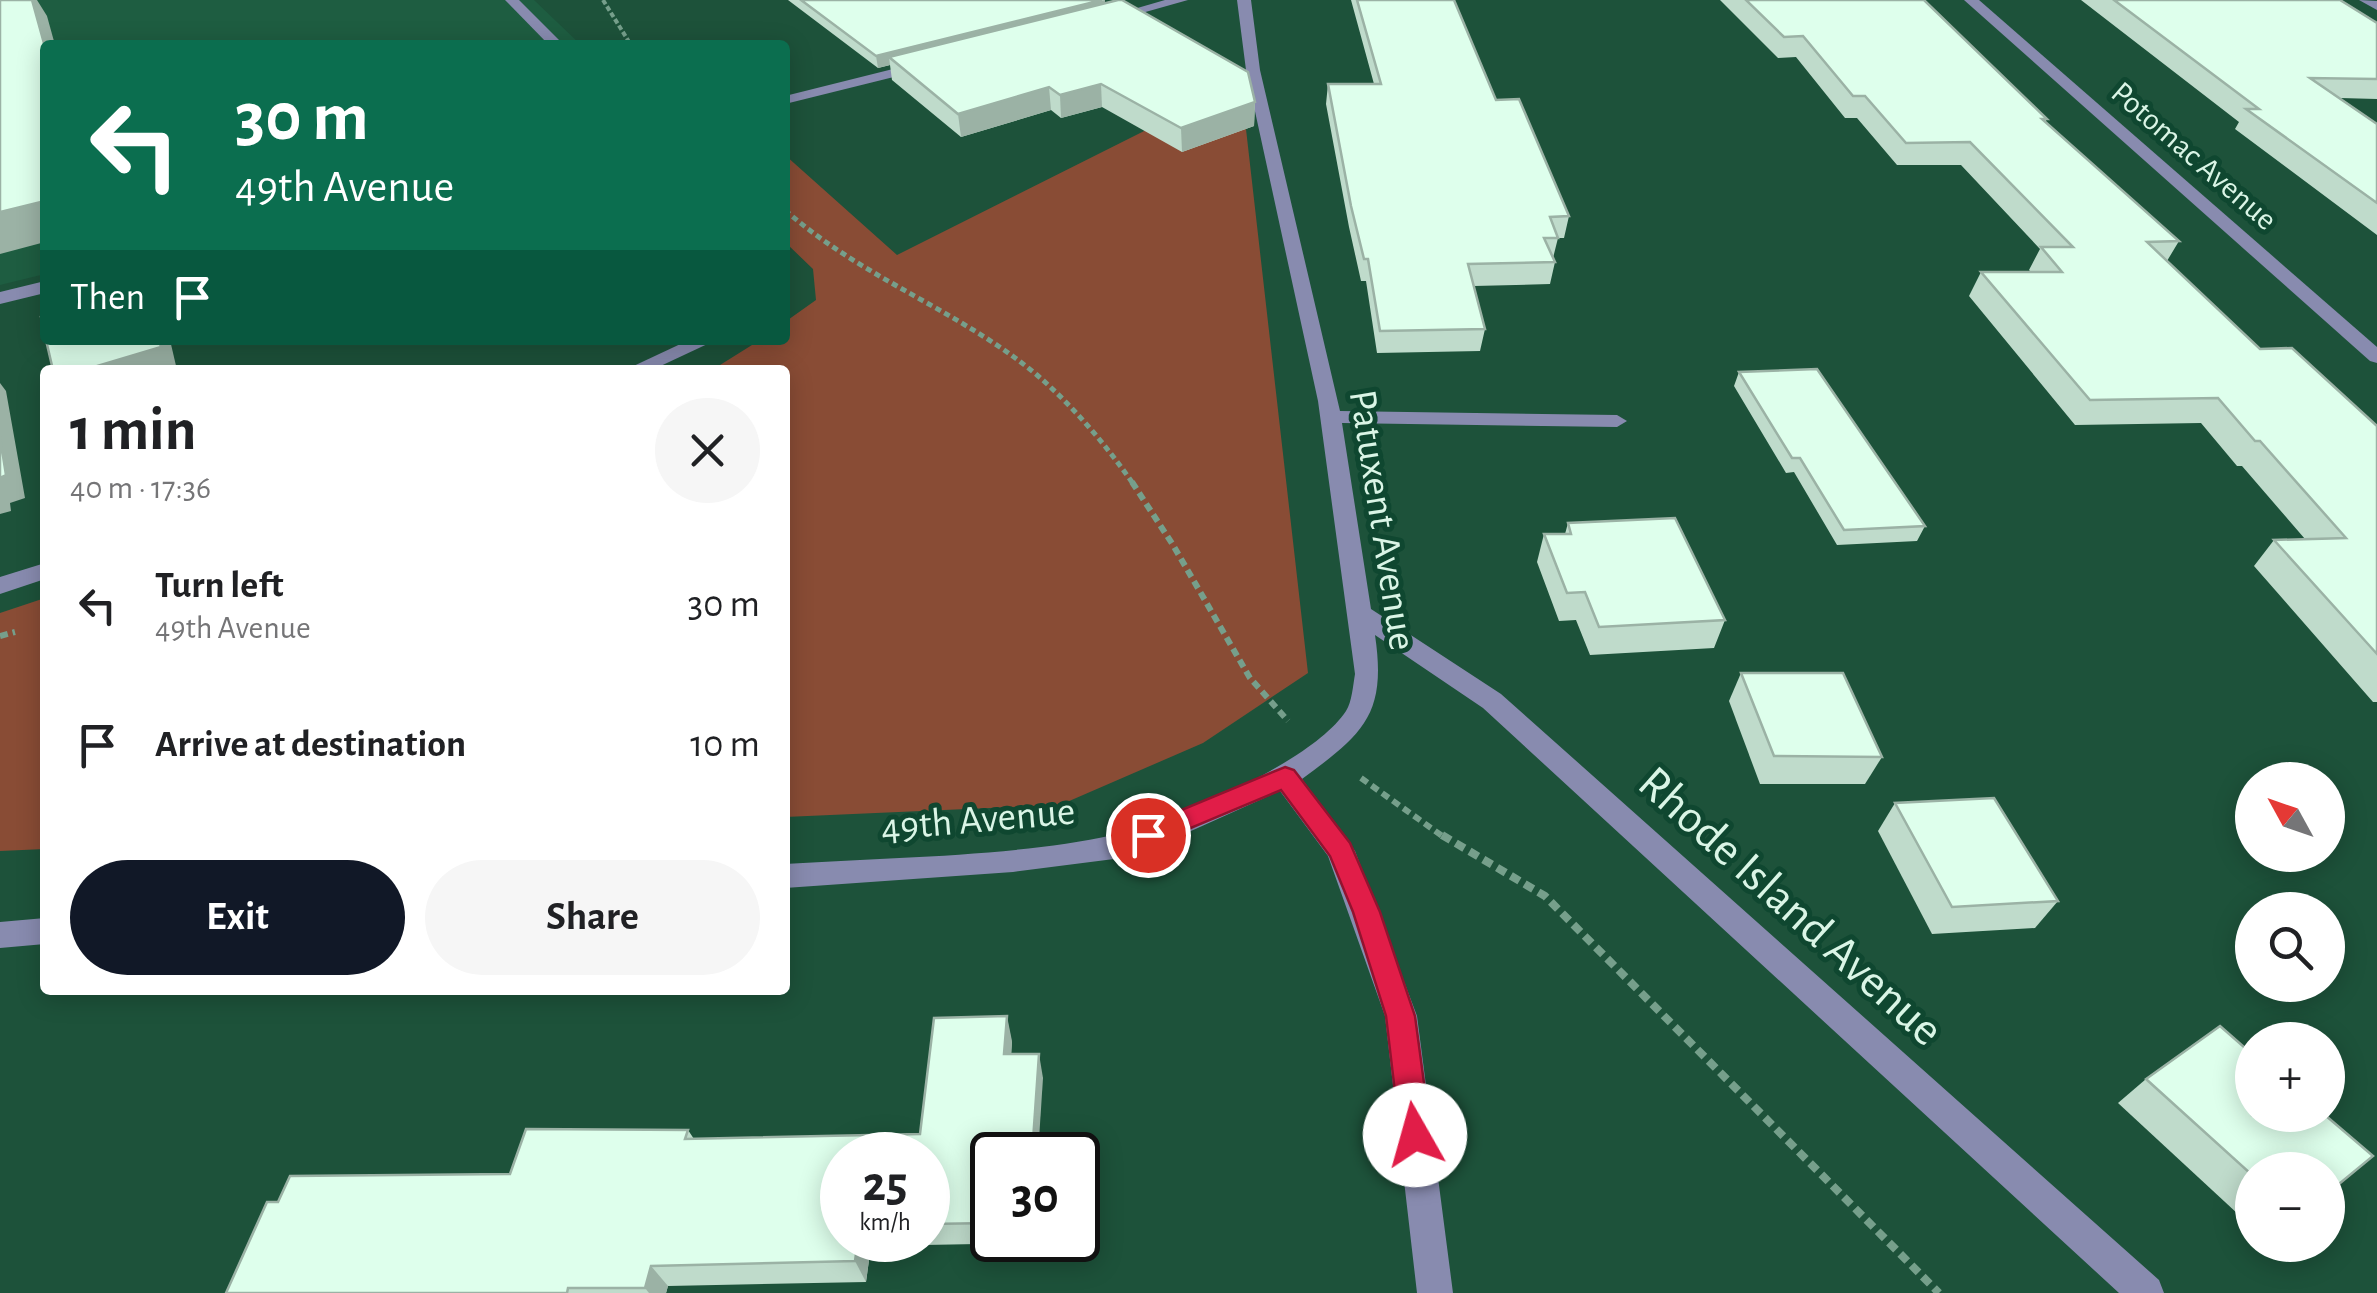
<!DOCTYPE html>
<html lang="en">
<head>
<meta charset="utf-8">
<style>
	:root { --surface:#fff; --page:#f6f6f6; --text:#202124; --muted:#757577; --accent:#111827 }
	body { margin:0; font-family:"Alegreya Sans",sans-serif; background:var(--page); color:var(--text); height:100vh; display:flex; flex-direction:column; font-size:38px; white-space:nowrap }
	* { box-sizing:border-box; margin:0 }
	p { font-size:32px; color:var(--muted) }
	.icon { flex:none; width:55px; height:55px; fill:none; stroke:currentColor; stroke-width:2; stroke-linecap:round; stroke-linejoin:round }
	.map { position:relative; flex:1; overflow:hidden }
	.side { position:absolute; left:40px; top:365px; width:750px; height:630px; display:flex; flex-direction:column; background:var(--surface); border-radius:10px; box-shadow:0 5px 25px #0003 }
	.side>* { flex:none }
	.guide { position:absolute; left:40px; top:40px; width:750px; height:305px; border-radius:10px; box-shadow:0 5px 25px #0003; background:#0b6e4f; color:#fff; overflow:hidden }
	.needle { width:65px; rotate:310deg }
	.buttons { position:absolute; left:2235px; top:762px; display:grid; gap:20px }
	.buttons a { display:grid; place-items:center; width:110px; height:110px; border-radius:50%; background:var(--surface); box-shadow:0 5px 25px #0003; font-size:50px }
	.speed { position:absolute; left:820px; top:1132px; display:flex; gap:20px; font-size:50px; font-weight:700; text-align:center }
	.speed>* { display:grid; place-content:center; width:130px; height:130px; border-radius:50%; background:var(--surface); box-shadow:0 5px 25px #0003; line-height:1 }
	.speed small { font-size:25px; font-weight:400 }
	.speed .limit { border:5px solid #111; border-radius:15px; background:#fff; color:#111 }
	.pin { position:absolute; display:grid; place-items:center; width:85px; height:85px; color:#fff; margin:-42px; border:5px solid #fff; border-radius:50%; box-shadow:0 2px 10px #0007 }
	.me { position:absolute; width:110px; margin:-55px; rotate:353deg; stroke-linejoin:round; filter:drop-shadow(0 0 8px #0008) }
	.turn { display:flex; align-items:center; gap:35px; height:210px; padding:0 30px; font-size:45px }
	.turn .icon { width:130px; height:130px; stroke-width:2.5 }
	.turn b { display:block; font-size:70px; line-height:85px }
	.then { display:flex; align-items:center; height:95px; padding:0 30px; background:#0003; gap:20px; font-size:38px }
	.round { display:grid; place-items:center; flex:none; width:105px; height:105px; border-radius:52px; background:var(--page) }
	.summary { display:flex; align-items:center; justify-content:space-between; height:170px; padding:0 30px }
	h1 { font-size:60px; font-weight:700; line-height:75px }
	.primary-button { display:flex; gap:20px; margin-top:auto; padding:20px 30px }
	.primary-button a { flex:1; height:115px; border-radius:60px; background:var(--accent); color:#fff; font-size:40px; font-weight:700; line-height:115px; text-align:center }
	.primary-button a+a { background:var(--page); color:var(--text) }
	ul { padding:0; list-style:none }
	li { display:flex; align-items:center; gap:30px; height:140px; padding:0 30px }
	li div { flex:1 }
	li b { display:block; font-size:38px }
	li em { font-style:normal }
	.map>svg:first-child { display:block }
	.built { fill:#1e5d41 }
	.green { fill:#894c35 }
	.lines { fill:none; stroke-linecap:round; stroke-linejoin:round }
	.path-far3 { stroke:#769f8b; stroke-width:4; stroke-dasharray:5 2.5; stroke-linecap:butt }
	.path-far2 { stroke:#769f8b; stroke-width:5; stroke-dasharray:6 4; stroke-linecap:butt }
	.path-far1 { stroke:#769f8b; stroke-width:6; stroke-dasharray:8 5; stroke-linecap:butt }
	.path { stroke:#769f8b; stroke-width:8; stroke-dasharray:10 6; stroke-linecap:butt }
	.minor { fill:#888baf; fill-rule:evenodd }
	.wall { fill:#bfdbcb; fill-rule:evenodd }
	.shaded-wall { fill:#9bb2a5 }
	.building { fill:#deffec; stroke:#9bb2a5; stroke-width:2.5 }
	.route { fill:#e11d48; stroke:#92132f; stroke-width:2.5 }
	.labels { text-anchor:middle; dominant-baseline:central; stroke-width:10; stroke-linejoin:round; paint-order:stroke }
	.far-street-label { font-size:32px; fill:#daf5e6; stroke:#0f4730 }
	.street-label { font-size:40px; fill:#daf5e6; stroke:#0f4730 }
	.near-street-label { font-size:48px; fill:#daf5e6; stroke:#0f4730 }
</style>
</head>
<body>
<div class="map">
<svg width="2377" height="1293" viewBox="0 0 2377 1293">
	<rect width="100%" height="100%" fill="#1d523a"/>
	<polygon class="built" points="16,0 534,0 581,45 45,45 45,274 0,285 0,3"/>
	<g class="green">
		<polygon points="1242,94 1308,673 1203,743 1060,805 785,817 785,370 712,370 760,340 785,340 785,322 816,300 813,269 785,242 785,155 897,255 1198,104"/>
		<polygon points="45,598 45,849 0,851 0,613"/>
	</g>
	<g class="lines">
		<polyline class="path-far3" points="603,0 631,45"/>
		<path class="path-far2" d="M785 210C863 279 959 310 1037 375 1074 407 1106 445 1134 485"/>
		<g class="path-far1">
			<polyline points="1132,482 1173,545 1250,678 1288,721"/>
			<polyline points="0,636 15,632"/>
			<polyline points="1361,778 1445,838"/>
		</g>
		<polyline class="path" points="1442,835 1545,896 1939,1293"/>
		<g class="minor">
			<polygon points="505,0 519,0 564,45 549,45"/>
			<polygon points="1165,0 1188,0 1110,22 1103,18"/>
			<path d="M1237 0H1251L1260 70 1340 411 1617 415 1627 421 1617 427 1342 423 1371 609 1501 694 2159 1280 2164 1293H2119L1483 708 1375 635C1387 715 1363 734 1302 779L1355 851 1417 1016 1453 1293H1417L1385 1016 1328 856 1280 791 1191 831 1114 859 1013 872 785 888V864C888 857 1014 857 1113 835 1172 822 1313 762 1346 711 1352 702 1353 685 1355 674L1318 401 1246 70Z"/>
			<polygon points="1964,0 1979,0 2377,347 2377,363 2370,361"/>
			<polygon points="2359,0 2377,1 2377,10"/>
			<polygon points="921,62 926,63 926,69 785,104 785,96"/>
			<polygon points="45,281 45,293 0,304 0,292"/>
			<polygon points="689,340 716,340 652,370 625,370"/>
			<polygon points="45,563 45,579 0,594 0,577"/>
			<polygon points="45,918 45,944 0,948 0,922"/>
		</g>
	</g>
	<g class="wall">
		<polygon points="788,0 1105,0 1105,3 1255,102 1254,126 1182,152 1102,107 1061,118 1051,110 961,137 892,80 890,65 878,68"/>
		<polygon points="1351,0 1454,0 1496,100 1569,216 1564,238 1558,238 1553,258 1555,262 1550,284 1474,286 1485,329 1480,351 1377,353 1366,281 1361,281 1349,227 1326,104 1328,84 1374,84"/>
		<polygon points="1720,0 1924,0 2047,119 2045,122 2179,241 2167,261 2260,349 2377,426 2377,702 2373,702 2254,566 2274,540 2305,539 2242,466 2237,466 2201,423 2075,425 1969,296 1981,272 2031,272 2029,270 2040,249 1961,165 1897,165 1857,118 1845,118 1796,57 1778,58"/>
		<polygon points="2081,0 2340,0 2377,23 2377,99 2340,98 2377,124 2377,235 2235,129 2239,122"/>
		<polygon points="1739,372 1925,526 1917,541 1837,545 1794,472 1786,473 1734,386"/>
		<polygon points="1568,523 1725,620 1714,648 1590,655 1576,620 1559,621 1537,562 1544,534 1565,534"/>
		<polygon points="1741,673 1882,757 1865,784 1760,784 1729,701"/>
		<polygon points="1895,803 2058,901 2035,928 1932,934 1878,831"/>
		<path d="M1012 1041 1011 1054 1043 1078 992 1155V1240H1032V1243L871 1246 866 1282 668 1286 666 1293H226L278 1202 510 1174 688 1130 694 1139 920 1134ZM928 1155V1240H842Z"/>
		<polygon points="2146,1079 2252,1170 2252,1227 2118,1103"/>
	</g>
	<g class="shaded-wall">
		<polygon points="32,0 37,0 47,16 55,45 45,45"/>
		<polygon points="1105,0 1105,11 889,57 890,65 878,68 876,56"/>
		<polygon points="1101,84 1102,107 1061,118 1060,95"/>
		<polygon points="1049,87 1051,110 961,137 958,114"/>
		<polygon points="1255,102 1254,126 1182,152 1181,128"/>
		<polygon points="45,201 45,242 0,254 0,212"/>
		<polygon points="159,340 170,340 177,370 84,370"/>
		<polygon points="0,383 6,391 25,498 10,503 11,511 0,514"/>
		<polygon points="1007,1016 1012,1041 1010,1079 1004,1054"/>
		<polygon points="1039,1054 1043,1078 1038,1155 1032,1155"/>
		<polygon points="858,1240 868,1240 871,1246 866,1282 855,1261"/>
		<polygon points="651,1266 668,1286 666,1293 649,1293 645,1288"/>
	</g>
	<g class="building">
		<polygon points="0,0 32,0 45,47 45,201 0,212"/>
		<polygon points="801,0 1102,0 876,56"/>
		<polygon points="1118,0 1122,0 1248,72 1255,102 1181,128 1101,84 1060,95 1049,87 958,114 889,57"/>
		<polygon points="1357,0 1454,0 1496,100 1519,99 1569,216 1550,217 1558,238 1544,238 1555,262 1468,264 1485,329 1380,331 1368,259 1364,259 1351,206 1328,84 1381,84"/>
		<polygon points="1746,0 1924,0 2047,119 2042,119 2179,241 2147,242 2260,349 2292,348 2377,426 2377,654 2274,540 2346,538 2260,441 2255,441 2218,398 2090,400 1981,272 2062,272 2041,247 2073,247 1970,142 1906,143 1865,96 1853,96 1803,36 1784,37"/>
		<polygon points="2114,0 2340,0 2377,23 2377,79 2310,78 2377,124 2377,203 2246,109 2259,109"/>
		<polygon points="45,316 45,334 41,317"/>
		<polygon points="46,340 159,340 161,347 84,370 53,370"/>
		<polygon points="1817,369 1925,526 1844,530 1800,458 1792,458 1739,372"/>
		<polygon points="0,437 6,475 0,478"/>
		<polygon points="1675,518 1725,620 1599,627 1585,592 1567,593 1544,534 1571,534 1568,523"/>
		<polygon points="1741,673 1843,673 1882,757 1774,756"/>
		<polygon points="1994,798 2058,901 1952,907 1895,803"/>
		<polygon points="1007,1016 1004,1054 1039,1054 1032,1155 992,1155 992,1223 928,1224 928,1155 842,1155 842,1240 858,1240 855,1261 651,1266 645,1288 568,1288 567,1293 226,1293 267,1202 278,1202 290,1176 510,1174 526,1129 688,1130 685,1139 920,1134 934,1018"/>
		<polygon points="2220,1026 2252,1054 2252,1115 2325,1115 2373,1156 2328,1193 2328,1170 2252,1170 2252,1175 2146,1079"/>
	</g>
	<polygon class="route" points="1285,767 1294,770 1350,843 1380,912 1415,1016 1431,1135 1426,1145 1415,1150 1404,1145 1400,1135 1386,1016 1353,912 1330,856 1281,790 1148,846 1138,842 1135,835 1138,828"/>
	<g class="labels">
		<g class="far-street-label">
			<text transform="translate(2194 156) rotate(41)">Potomac Avenue</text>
		</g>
		<g class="street-label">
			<text transform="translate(1382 520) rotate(81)">Patuxent Avenue</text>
			<text transform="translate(978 820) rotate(-5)">49th Avenue</text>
		</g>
		<g class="near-street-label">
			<text transform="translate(1790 907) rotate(42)">Rhode Island Avenue</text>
		</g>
	</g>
</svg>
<div class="buttons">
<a><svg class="needle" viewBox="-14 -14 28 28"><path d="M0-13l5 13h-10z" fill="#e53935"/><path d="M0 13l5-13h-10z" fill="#757577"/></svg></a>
<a><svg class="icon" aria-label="search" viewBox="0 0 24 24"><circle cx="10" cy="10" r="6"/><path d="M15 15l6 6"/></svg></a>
<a>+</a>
<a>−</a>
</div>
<div class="speed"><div>25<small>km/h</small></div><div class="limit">30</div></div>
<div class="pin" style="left:1148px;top:835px;background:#d93025"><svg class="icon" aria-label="arrive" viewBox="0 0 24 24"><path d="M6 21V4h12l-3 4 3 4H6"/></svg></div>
<svg class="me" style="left:1415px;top:1135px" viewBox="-20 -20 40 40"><circle r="19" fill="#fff"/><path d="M0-13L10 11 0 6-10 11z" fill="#e11d48"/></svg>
<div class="guide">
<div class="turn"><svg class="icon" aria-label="left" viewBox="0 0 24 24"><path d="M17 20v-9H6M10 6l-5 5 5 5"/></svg><div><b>30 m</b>49th Avenue</div></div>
<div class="then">Then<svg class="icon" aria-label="arrive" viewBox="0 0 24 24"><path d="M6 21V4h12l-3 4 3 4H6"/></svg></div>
</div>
<section class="side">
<div class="summary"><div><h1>1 min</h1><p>40 m · 17:36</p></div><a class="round"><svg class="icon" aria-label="close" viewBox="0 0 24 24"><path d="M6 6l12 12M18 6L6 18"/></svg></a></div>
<ul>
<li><svg class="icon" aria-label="left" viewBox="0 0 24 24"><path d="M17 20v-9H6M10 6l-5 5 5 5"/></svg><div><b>Turn left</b><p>49th Avenue</p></div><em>30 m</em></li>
<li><svg class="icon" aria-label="arrive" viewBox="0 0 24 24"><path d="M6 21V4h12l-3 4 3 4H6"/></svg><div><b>Arrive at destination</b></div><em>10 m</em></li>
</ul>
<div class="primary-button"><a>Exit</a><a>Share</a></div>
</section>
</div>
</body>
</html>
